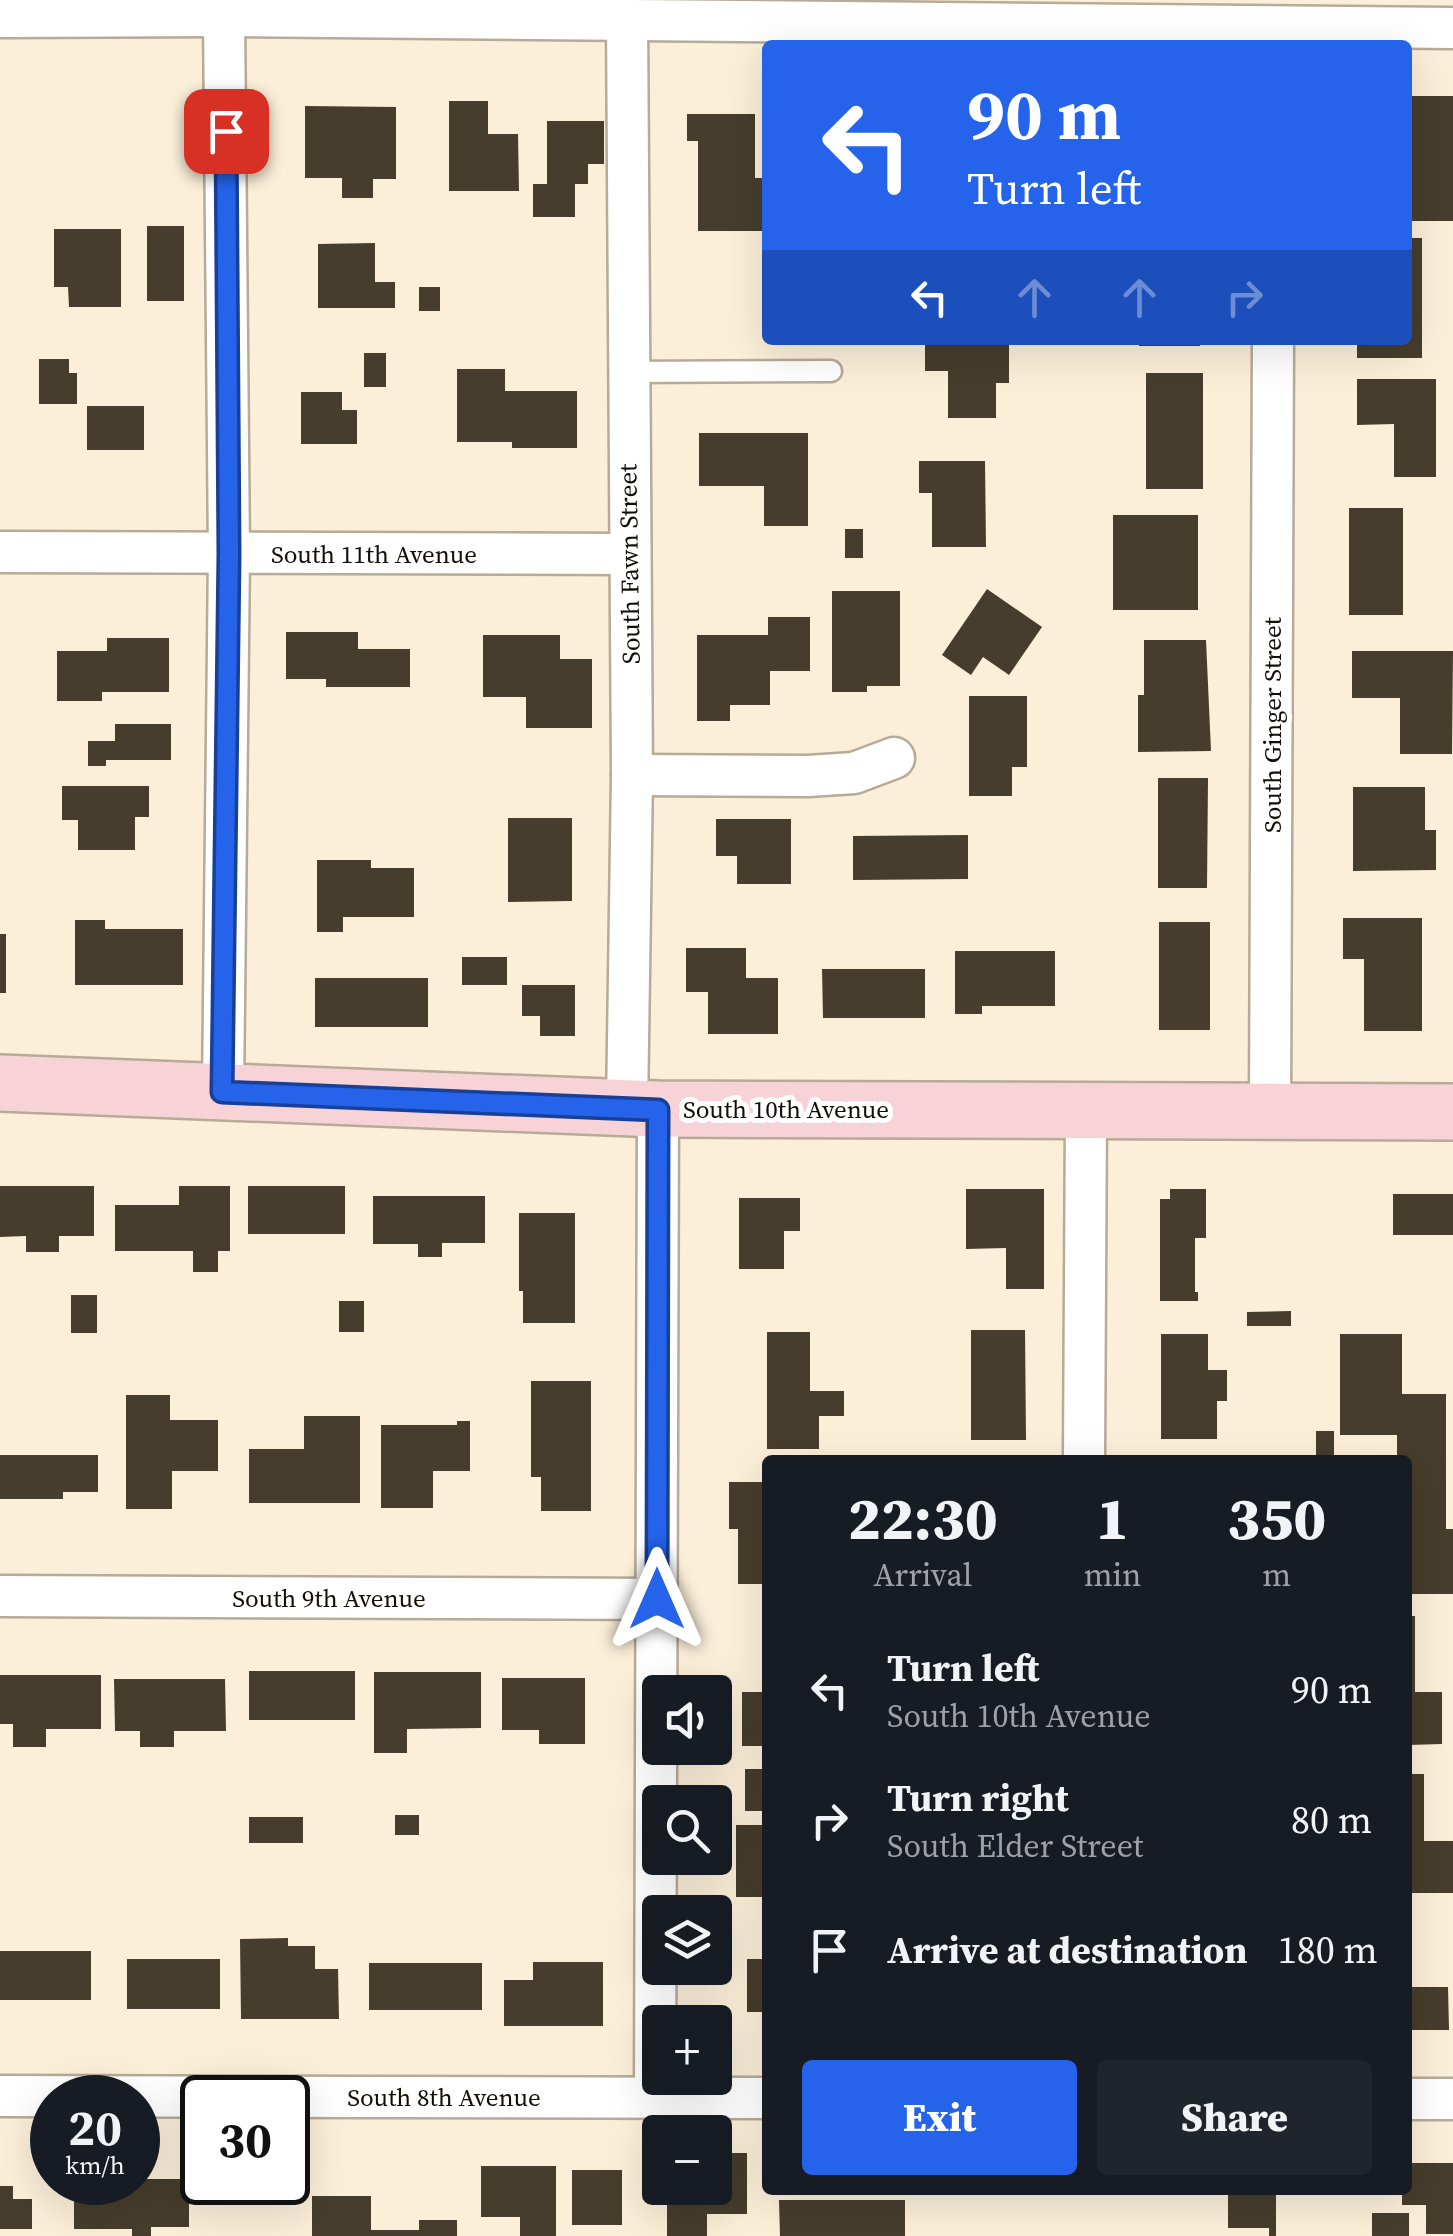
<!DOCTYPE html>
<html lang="en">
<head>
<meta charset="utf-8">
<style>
	:root { --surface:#171b24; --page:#20242c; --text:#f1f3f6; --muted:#9ea1a6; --accent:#2563eb }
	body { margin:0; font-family:"Source Serif 4",serif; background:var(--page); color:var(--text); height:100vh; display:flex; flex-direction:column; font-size:38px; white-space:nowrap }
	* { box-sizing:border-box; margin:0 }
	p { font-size:32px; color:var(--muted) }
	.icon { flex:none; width:55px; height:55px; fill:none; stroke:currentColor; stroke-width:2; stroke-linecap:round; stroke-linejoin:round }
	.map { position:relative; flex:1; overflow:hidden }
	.drawer { position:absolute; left:762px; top:1455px; width:650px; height:740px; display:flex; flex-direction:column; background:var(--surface); border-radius:10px; box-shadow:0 10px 40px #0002 }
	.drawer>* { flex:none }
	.top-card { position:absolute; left:762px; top:40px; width:650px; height:305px; border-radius:10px; box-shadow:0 10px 40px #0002; background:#2563eb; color:#fff; overflow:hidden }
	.tools { position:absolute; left:642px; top:1675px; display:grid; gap:20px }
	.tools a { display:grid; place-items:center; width:90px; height:90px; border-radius:10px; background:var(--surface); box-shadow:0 10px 40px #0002; font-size:50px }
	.speed { position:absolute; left:30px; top:2075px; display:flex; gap:20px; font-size:50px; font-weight:700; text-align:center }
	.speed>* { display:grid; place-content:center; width:130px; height:130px; border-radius:50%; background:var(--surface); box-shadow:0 10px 40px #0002; line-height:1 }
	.speed small { font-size:25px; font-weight:400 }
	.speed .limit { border:5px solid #111; border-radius:15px; background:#fff; color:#111 }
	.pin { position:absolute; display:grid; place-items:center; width:85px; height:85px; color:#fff; margin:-42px; border-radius:20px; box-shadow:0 5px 15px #0006 }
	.me { position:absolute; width:110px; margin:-55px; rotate:0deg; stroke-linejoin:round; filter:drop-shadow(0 0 8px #0008) }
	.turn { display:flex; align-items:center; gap:35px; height:210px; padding:0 40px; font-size:45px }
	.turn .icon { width:130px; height:130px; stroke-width:2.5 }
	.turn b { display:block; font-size:70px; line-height:85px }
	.lanes { display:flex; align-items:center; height:95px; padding:0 40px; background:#0003; justify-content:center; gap:50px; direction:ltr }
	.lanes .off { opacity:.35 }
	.eta { display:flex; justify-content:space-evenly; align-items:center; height:170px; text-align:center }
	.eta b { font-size:60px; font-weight:800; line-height:70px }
	.primary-button { display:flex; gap:20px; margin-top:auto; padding:20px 40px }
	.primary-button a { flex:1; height:115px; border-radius:10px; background:var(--accent); color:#fff; font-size:40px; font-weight:800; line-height:115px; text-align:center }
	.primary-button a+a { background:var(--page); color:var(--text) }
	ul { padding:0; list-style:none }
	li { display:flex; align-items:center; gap:30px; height:130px; padding:0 40px }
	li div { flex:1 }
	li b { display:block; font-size:38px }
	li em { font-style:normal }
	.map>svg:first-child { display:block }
	.building { fill:#463d2c }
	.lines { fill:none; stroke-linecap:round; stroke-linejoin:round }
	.service-casing { stroke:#b6ab97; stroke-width:25 }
	.minor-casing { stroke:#b6ab97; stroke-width:45 }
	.secondary-casing { stroke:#b6ab97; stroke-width:60 }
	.service { stroke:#fff; stroke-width:20 }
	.minor { stroke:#fff; stroke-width:40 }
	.secondary { stroke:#f7d3d8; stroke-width:55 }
	.route-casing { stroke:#184099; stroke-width:25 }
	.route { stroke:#2563eb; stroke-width:18 }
	.labels { text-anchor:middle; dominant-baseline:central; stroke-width:10; stroke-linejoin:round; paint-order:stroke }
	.street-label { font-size:25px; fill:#120e07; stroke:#fff }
</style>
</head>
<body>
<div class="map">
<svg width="1453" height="2236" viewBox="0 0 1453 2236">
	<rect width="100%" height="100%" fill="#fbefd9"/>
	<g class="building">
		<rect x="1408" y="96" width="45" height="125"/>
		<polygon points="449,101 488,101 488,134 518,134 519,191 449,191"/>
		<polygon points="305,106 396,107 396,179 373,179 373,198 342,198 342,178 305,178"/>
		<polygon points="687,114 755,114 755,178 768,178 768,231 698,231 698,141 687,141"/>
		<polygon points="547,121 604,121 604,164 588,164 588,184 575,184 575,217 533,217 533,184 547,184"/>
		<rect x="147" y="226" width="37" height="75"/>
		<polygon points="54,229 121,229 121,307 69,307 68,287 54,287"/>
		<polygon points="1408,238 1422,238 1422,358 1357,358 1357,340 1408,340"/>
		<polygon points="375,243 375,282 395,282 395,308 318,308 318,244"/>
		<rect x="419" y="287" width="21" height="24"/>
		<polygon points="925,340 1009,340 1009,383 996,383 996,418 948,418 948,371 925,371"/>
		<rect x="1139" y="340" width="61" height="6"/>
		<rect x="364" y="353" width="22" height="34"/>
		<polygon points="39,359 69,359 69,373 77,373 77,404 39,404"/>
		<polygon points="457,369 505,369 505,391 577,391 577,448 512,448 512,442 457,442"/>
		<rect x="1146" y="373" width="57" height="116"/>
		<polygon points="1357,379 1436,379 1436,477 1394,477 1394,424 1357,425"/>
		<polygon points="301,392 342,392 342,410 357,410 357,444 301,444"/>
		<rect x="87" y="406" width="57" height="44"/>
		<polygon points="699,433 808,433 808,526 764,526 764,486 699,486"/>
		<polygon points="919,461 985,461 986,547 932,547 932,493 919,493"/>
		<rect x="1349" y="508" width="54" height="107"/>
		<rect x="1113" y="515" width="85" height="95"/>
		<rect x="845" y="529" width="18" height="29"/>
		<polygon points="987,589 1042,627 1009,675 983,657 971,675 942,655"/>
		<polygon points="832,591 900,591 900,686 867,686 867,692 832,692"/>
		<polygon points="768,617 810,617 810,671 770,671 770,705 730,705 730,721 697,721 697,635 768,635"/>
		<polygon points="286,632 358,632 358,649 410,649 410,687 326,687 326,679 286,679"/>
		<polygon points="483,635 560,635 560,659 592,659 592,728 526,728 526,697 483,697"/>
		<polygon points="107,638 169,638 169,692 102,692 102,701 57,701 57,651 107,651"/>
		<polygon points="1144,640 1206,640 1211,751 1138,752 1138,695 1144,695"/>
		<polygon points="1352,651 1453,651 1452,754 1400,754 1400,698 1352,698"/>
		<polygon points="969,696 1027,696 1027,767 1012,767 1012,796 969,796"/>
		<polygon points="115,724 171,724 171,760 106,760 106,766 88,766 88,741 115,741"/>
		<polygon points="1158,778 1208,778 1207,888 1158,888"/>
		<polygon points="62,786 149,786 149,817 135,817 135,850 78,850 78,820 62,820"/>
		<polygon points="1353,787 1425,787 1425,830 1436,830 1436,870 1353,871"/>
		<polygon points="508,818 572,818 572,901 508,902"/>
		<polygon points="716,819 791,819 791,884 737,884 737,856 716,856"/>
		<polygon points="968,835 968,879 853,880 853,836"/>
		<polygon points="317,860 371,860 371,868 414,868 414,917 343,917 343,932 317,932"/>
		<polygon points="1343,918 1422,918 1422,1031 1364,1031 1364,959 1343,959"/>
		<polygon points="75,920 105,920 105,929 183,929 183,985 75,985"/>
		<rect x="1159" y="922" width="51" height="108"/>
		<rect x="0" y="934" width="6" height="59"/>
		<polygon points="686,948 746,948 746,978 778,978 778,1034 708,1034 708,992 686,992"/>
		<polygon points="955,951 1055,951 1055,1006 982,1006 982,1014 955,1014"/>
		<rect x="462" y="957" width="45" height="28"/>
		<polygon points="822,969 925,969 925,1018 823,1018"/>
		<rect x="315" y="978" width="113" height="49"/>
		<polygon points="522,985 575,985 575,1036 540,1036 540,1016 522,1016"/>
		<polygon points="0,1186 94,1186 94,1236 59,1236 59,1252 26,1252 26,1236 0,1237"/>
		<polygon points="179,1186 230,1186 230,1251 218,1251 218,1272 193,1272 193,1251 115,1251 115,1205 179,1205"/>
		<rect x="248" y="1186" width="97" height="48"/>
		<polygon points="966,1189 1044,1189 1044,1289 1006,1289 1006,1248 966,1249"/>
		<polygon points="1170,1189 1206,1189 1206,1238 1195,1238 1195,1292 1198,1292 1198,1301 1160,1301 1160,1199 1170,1199"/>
		<rect x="1393" y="1194" width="60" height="41"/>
		<polygon points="373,1196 485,1196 485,1243 442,1243 442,1257 418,1257 418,1244 373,1244"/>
		<polygon points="739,1198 800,1198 800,1231 784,1231 784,1269 739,1269"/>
		<polygon points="519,1213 575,1213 575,1323 523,1323 523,1291 519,1291"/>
		<rect x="71" y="1295" width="26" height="38"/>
		<rect x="339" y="1301" width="25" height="31"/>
		<polygon points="1291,1311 1291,1326 1247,1326 1247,1312"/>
		<polygon points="971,1330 1025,1330 1026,1440 971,1440"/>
		<polygon points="767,1332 810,1332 810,1391 844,1391 844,1416 819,1416 819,1449 767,1449"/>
		<polygon points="1161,1334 1208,1334 1208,1370 1227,1370 1227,1401 1217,1401 1217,1439 1161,1439"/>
		<polygon points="1340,1334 1402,1334 1402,1394 1446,1394 1446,1529 1453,1529 1453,1594 1408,1594 1408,1460 1397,1460 1397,1435 1340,1435"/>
		<polygon points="531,1381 591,1381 591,1511 541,1511 541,1477 531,1477"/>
		<polygon points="126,1395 170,1395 170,1420 218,1420 218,1471 172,1471 172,1509 126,1509"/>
		<polygon points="304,1416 360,1416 360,1503 249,1503 249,1449 304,1449"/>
		<polygon points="457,1421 470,1421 470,1471 433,1471 433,1508 381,1508 381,1425 457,1425"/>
		<rect x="1316" y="1431" width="18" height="24"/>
		<polygon points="0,1455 98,1455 98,1492 63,1492 63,1499 0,1499"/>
		<polygon points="729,1482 768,1482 768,1584 738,1584 738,1529 729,1529"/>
		<polygon points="1408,1616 1415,1616 1415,1692 1442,1692 1442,1744 1408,1745"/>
		<rect x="249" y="1671" width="106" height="49"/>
		<polygon points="374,1672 481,1672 481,1728 407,1729 407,1753 374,1753"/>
		<polygon points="0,1675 101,1675 101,1729 46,1729 46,1747 13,1747 13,1724 0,1724"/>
		<polygon points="502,1678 585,1678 585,1744 539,1744 539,1730 502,1730"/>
		<polygon points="114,1679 225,1679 226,1731 174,1731 174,1747 140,1747 140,1731 115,1731"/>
		<rect x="742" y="1692" width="26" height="54"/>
		<rect x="745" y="1769" width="23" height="42"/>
		<polygon points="1408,1774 1424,1774 1424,1841 1453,1841 1453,1893 1408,1893"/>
		<rect x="395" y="1815" width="24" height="20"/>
		<rect x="249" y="1817" width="54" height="26"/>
		<rect x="736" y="1825" width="32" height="72"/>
		<polygon points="288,1938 288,1946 315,1946 315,1969 338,1969 339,2019 241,2019 240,1939"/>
		<rect x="0" y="1951" width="91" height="49"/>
		<rect x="127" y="1959" width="93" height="50"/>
		<rect x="747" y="1959" width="21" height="53"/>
		<polygon points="533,1962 603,1962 603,2026 504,2026 504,1980 533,1980"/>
		<rect x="369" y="1963" width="113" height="47"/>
		<polygon points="1408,1987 1448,1987 1449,2030 1408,2030"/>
		<polygon points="715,2153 747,2153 747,2214 707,2214 707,2236 667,2236 667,2188 715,2188"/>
		<polygon points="1408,2163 1453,2163 1453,2234 1426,2234 1426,2205 1402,2205 1402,2190 1408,2190"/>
		<polygon points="481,2166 556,2166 556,2236 520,2236 520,2217 481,2217"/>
		<rect x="572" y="2170" width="50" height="55"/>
		<polygon points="138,2179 189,2179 189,2227 151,2227 151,2236 132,2236 132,2229 74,2229 74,2182 138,2182"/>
		<polygon points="0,2186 13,2186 13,2199 32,2199 32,2229 0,2229"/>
		<polygon points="1228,2190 1276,2190 1276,2236 1269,2236 1269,2228 1228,2228"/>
		<polygon points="312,2196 371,2196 371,2230 419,2230 419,2220 457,2220 457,2236 312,2236"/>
		<polygon points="779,2200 905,2200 905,2236 780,2236"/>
		<rect x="1372" y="2213" width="37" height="23"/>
	</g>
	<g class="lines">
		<defs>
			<polyline id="service" points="628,372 831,371"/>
			<g id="minor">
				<polyline points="0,17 224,16 1453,28"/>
				<polyline points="0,552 629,554"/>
				<polyline points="632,775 808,776 854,773 894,758"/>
				<polyline points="223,1092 229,554 224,16"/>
				<polyline points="627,1108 632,775 627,19"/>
				<polyline points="1270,1110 1273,340"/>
				<polyline points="1084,1460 1086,1109"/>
				<polyline points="0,1596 657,1599"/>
				<polyline points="0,2096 768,2098"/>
				<polyline points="655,2097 658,1109"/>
				<polyline points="1408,2099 1453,2099"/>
			</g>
			<polyline id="secondary" points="0,1083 658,1109 1453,1112"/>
		</defs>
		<use href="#service" class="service-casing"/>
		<use href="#minor" class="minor-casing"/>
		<use href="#secondary" class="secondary-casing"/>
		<use href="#service" class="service"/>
		<use href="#minor" class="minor"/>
		<use href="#secondary" class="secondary"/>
	</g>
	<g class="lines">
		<defs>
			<polyline id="route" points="226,131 229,554 222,1092 658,1110 657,1599"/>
		</defs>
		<use href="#route" class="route-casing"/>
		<use href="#route" class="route"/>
	</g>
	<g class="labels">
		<g class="street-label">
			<text x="374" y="554">South 11th Avenue</text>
			<text transform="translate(629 564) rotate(-91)">South Fawn Street</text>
			<text transform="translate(1272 725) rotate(-90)">South Ginger Street</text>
			<text x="786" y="1109">South 10th Avenue</text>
			<text x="329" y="1598">South 9th Avenue</text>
			<text x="444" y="2097">South 8th Avenue</text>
		</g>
	</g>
</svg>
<div class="tools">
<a><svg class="icon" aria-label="sound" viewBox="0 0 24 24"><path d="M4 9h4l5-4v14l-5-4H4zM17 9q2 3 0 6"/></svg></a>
<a><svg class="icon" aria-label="search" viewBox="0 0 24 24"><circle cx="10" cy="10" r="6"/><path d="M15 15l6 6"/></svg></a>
<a><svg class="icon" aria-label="layers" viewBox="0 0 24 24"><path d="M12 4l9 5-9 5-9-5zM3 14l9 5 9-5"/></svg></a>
<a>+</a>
<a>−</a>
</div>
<div class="speed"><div>20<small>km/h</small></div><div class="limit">30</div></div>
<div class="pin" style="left:226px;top:131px;background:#d93025"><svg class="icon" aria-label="arrive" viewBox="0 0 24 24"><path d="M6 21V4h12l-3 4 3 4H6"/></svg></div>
<svg class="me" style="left:657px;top:1599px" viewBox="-20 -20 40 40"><path d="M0-17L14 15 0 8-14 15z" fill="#2563eb" stroke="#fff" stroke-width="4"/></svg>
<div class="top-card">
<div class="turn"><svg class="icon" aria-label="left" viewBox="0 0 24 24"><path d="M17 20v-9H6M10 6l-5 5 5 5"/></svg><div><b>90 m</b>Turn left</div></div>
<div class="lanes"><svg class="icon" aria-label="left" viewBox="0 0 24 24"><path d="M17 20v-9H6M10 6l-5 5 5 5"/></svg><svg class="icon off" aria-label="ahead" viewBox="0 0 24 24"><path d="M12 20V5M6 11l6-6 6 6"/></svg><svg class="icon off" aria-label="ahead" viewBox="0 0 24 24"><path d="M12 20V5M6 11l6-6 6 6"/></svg><svg class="icon off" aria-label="right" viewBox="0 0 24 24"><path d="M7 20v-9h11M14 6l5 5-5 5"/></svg></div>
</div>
<section class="drawer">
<div class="eta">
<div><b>22:30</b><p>Arrival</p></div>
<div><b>1</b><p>min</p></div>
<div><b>350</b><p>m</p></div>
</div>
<ul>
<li><svg class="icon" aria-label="left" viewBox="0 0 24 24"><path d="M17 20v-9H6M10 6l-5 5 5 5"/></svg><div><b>Turn left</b><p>South 10th Avenue</p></div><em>90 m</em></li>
<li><svg class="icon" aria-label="right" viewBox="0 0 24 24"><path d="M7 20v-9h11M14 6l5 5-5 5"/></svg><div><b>Turn right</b><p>South Elder Street</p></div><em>80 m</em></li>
<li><svg class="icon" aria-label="arrive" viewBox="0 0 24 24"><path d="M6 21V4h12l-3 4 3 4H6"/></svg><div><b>Arrive at destination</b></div><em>180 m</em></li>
</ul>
<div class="primary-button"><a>Exit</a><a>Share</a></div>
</section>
</div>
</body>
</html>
